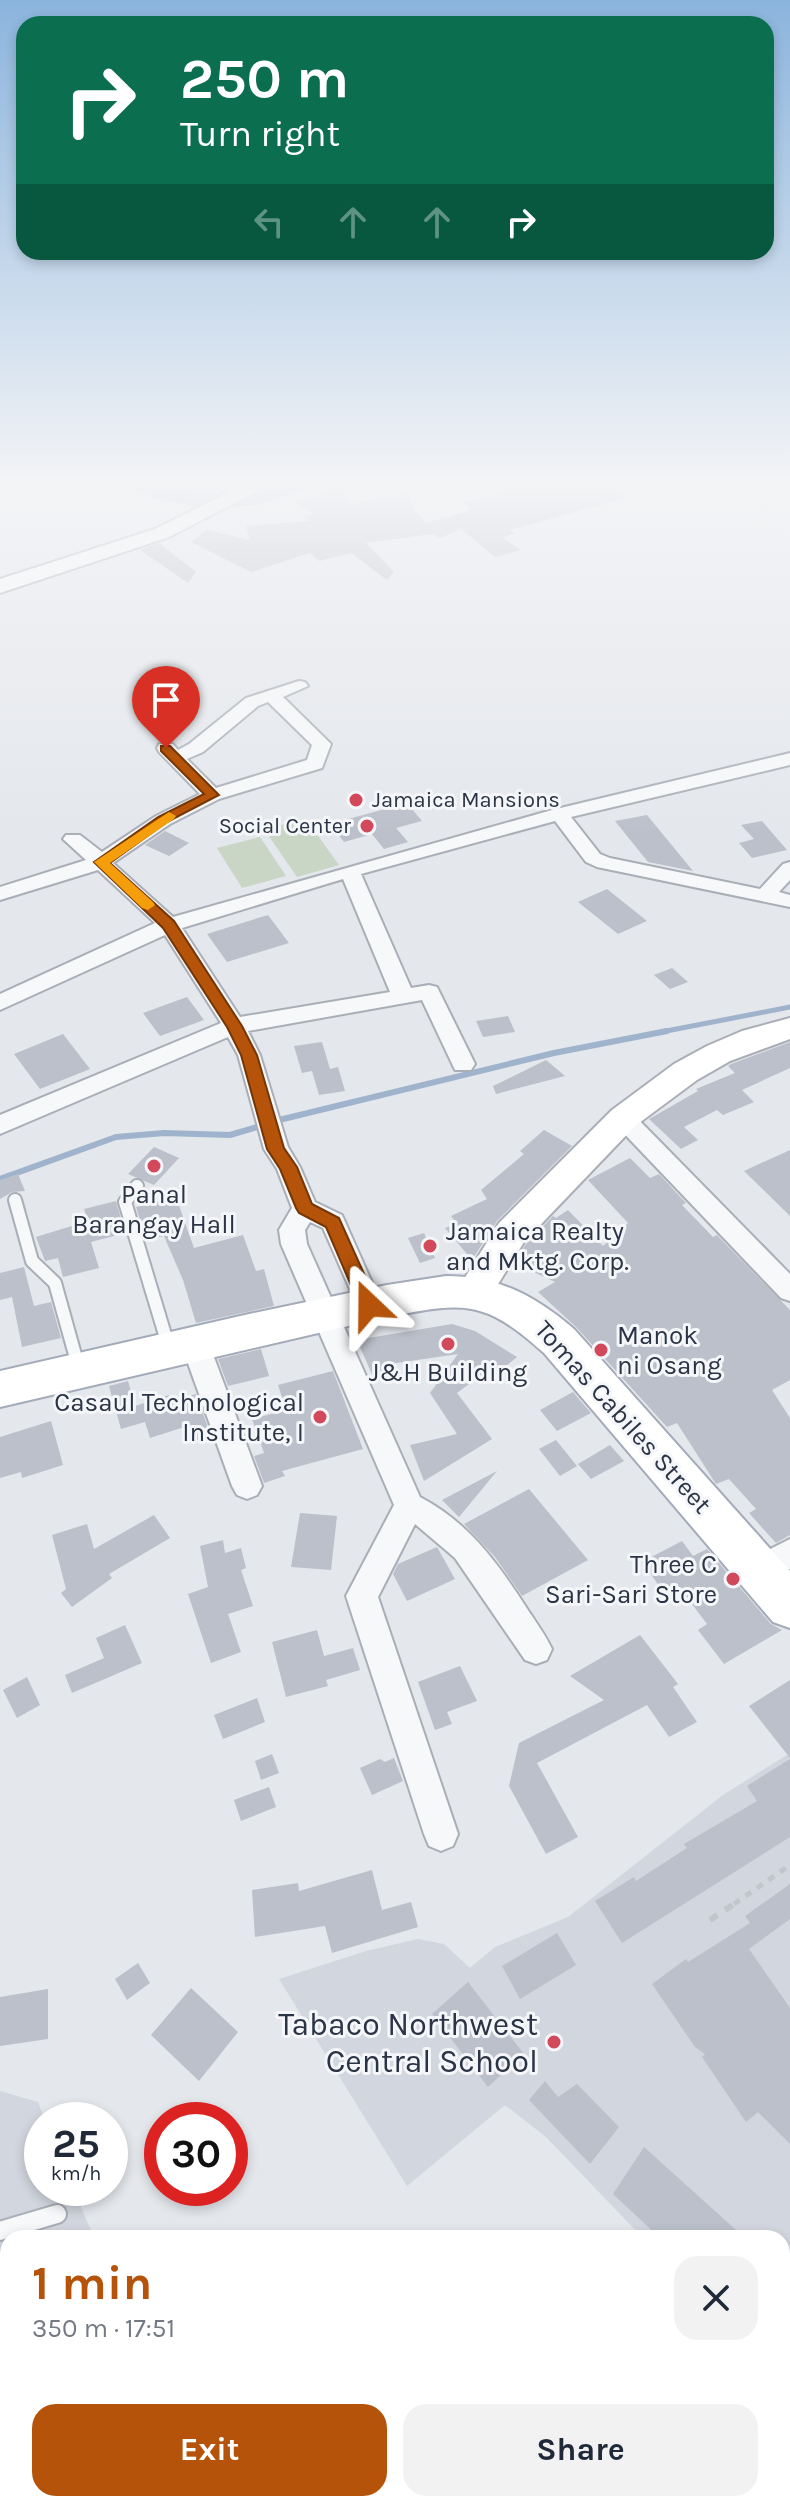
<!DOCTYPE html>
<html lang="en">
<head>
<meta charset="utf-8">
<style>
	:root { --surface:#fff; --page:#f2f2f3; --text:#1f2937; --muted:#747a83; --accent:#b45309 }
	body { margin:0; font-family:Karla,sans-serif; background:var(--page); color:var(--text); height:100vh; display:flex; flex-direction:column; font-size:30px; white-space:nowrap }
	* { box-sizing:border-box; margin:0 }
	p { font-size:26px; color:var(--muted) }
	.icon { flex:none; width:44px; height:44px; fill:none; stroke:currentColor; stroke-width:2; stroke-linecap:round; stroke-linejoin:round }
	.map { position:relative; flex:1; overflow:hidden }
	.side { position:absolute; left:0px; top:2230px; width:790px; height:282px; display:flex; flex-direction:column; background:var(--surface); border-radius:24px 24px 0 0; box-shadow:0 4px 12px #0003 }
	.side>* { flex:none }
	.guide { position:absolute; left:16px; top:16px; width:758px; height:244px; border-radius:24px; box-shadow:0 4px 12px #0003; background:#0b6e4f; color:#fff; overflow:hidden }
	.speed { position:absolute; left:24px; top:2102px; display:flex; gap:16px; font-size:40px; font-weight:700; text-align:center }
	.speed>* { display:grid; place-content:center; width:104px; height:104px; border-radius:50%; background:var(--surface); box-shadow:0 4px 12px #0003; line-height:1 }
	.speed small { font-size:20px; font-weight:400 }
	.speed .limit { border:12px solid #d22; background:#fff; color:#111 }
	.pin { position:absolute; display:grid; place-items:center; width:68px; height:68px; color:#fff; margin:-82px -34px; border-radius:50% 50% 50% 0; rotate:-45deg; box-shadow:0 0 8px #0007 }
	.pin .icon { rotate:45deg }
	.me { position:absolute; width:88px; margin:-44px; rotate:337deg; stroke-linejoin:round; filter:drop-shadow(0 0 6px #0008) }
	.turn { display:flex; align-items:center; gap:28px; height:168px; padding:0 32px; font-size:36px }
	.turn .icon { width:104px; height:104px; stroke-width:2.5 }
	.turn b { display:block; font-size:56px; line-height:68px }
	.lanes { display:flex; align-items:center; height:76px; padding:0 32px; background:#0003; justify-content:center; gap:40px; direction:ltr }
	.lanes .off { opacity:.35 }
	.round { display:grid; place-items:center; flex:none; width:84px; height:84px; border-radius:24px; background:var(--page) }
	.head { display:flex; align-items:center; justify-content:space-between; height:136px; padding:0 32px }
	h1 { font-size:48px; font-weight:700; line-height:60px; color:var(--accent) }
	.action { display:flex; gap:16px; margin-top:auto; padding:16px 32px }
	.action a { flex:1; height:92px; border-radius:24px; background:var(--accent); color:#fff; font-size:32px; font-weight:700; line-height:92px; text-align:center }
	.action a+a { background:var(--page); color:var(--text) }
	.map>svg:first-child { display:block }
	.built { fill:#d2d6de }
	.green { fill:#c9d6c5 }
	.water { fill:#9fb4cc }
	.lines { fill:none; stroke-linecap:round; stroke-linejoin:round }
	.stream-far1 { stroke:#9fb4cc; stroke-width:5 }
	.stream { stroke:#9fb4cc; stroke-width:6 }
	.building { fill:#bbc0ca }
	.lane-far1-casing { stroke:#a9aeb7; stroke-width:16 }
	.lane-casing { stroke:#a9aeb7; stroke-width:22 }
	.street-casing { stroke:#a9aeb7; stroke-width:4 }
	.secondary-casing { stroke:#a9aeb7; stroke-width:4 }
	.primary-casing { stroke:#a3abb8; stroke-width:4 }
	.path-far1 { stroke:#c2c5cb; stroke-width:5; stroke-dasharray:7 7; stroke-linecap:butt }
	.path { stroke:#c2c5cb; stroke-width:6; stroke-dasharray:9 9; stroke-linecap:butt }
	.lane-far1 { stroke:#f7f8fa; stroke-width:12 }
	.lane { stroke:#f7f8fa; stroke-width:18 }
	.street { fill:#f7f8fa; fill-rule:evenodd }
	.secondary { fill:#fff; fill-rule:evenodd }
	.primary { fill:#fff; fill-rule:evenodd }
	.route { fill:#b45309; stroke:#753606; stroke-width:2 }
	.slow { fill:#f59e0b }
	.poi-dot { fill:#d1495b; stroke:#f4f6f9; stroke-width:3 }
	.labels { text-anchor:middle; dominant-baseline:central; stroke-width:6; stroke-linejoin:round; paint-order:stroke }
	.far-poi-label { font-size:22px; fill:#2b3445; stroke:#f4f6f9; text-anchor:start }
	.poi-label { font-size:26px; fill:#2b3445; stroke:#f4f6f9 }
	.street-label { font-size:26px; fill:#2b3445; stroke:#f4f6f9 }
	.near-poi-label { font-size:32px; fill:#2b3445; stroke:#f4f6f9; text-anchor:end }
</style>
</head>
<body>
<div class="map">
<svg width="790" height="2511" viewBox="0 0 790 2511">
	<rect width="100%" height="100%" fill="#e4e7ec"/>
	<g class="built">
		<polygon points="790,1753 790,2406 782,2395 782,2238 643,2238 546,2137 505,2105 407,2186 279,1979 366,1951 418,1939 444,1944 470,1968 495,1947 568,1917 723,1795"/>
		<polygon points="0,2091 38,2102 45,2120 42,2120 42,2188 73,2188 94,2238 8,2238 7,2437 11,2511 0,2511"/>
	</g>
	<g class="green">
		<polygon points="306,819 339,865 297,877 264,829"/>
		<polygon points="260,837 286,876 242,888 217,848"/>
	</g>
	<path class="water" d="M108 480H163L197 491 250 496 286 480H481C423 490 373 483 316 487 298 488 281 500 263 503 210 513 157 503 108 480Z"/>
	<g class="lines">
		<polyline class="stream-far1" points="656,1033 790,1007"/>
		<g class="stream">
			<polyline points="275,1121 554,1053 667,1031"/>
			<polyline points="0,1179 116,1137 164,1133 230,1135 264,1125"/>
		</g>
	</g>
	<g class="building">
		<polygon points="601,482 625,498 510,530 515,533 502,538 521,550 495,557 461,529 440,538 432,534 366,543 394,572 387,580 351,553 319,561 310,553 251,572 191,542 207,530 250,540 246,526 309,521 304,516 314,514 295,502 339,491 352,504 407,493 415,511 426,523 472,510 464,503 541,484 555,493"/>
		<polygon points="159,543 196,572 188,583 140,550"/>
		<polygon points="407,803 422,821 396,828 408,842 384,849 372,834 344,842 330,824"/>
		<polygon points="647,815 693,871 648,862 615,821"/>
		<polygon points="762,821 787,850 752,858 739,843 754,839 741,825"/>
		<polygon points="165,831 189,843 169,856 145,845"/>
		<polygon points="607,889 647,921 618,934 578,902"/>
		<polygon points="268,915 289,943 227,962 207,934"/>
		<polygon points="672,968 688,982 670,989 654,975"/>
		<polygon points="187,997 204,1020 160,1036 143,1013"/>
		<polygon points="508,1016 515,1032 483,1037 476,1021"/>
		<polygon points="63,1034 90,1069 40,1089 14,1054"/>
		<polygon points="322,1042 330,1069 338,1067 345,1091 319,1095 312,1071 302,1073 294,1046"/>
		<polygon points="790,1042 790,1068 742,1090 754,1102 723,1115 717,1110 684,1127 698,1140 681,1149 649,1119 698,1091 696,1089 735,1073 728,1066 731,1064"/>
		<polygon points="546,1060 565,1076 496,1094 493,1086"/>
		<polygon points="544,1130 572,1146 497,1221 472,1260 445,1228 457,1224 451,1216 487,1199 481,1190 524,1154 520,1151"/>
		<polygon points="154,1147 179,1158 154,1185 128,1174"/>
		<polygon points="790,1150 790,1216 744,1171"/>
		<polygon points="630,1158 650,1178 659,1174 686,1203 682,1205 713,1237 717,1235 790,1310 790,1380 772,1390 790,1418 790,1535 776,1543 749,1513 756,1509 729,1479 716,1484 677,1423 667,1427 576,1327 538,1292 555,1282 514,1263 526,1244 553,1216 556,1218 568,1210 603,1246 628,1223 588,1180"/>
		<polygon points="18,1174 25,1191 12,1192 0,1199 0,1180"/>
		<polygon points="176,1197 194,1248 243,1235 256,1271 264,1269 274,1306 196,1323 183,1280 164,1236 146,1240 136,1207"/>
		<polygon points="116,1201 125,1233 91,1242 99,1268 63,1277 58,1258 45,1261 36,1237 88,1221 84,1209"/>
		<polygon points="424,1233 435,1258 420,1263 408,1238"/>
		<polygon points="24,1267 34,1306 51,1302 61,1338 22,1347 12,1297 0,1300 0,1273"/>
		<polygon points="452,1324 475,1331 517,1357 487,1382 481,1375 457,1393 492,1439 424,1481 410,1445 457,1434 430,1393 458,1354 390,1364 394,1373 374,1379 357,1340"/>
		<polygon points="261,1349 269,1376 228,1386 218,1359"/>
		<polygon points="333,1371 363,1449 282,1471 285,1476 264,1483 254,1456 264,1453 252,1419 286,1410 278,1385"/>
		<polygon points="128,1381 135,1406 169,1395 171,1401 196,1394 211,1436 188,1443 184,1427 150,1438 145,1422 121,1429 109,1386"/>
		<polygon points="573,1392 591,1413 557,1431 540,1410"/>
		<polygon points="51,1421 63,1465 22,1478 21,1472 0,1478 0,1437"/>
		<polygon points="556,1440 577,1466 560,1476 539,1449"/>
		<polygon points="610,1445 624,1461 591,1479 578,1464"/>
		<polygon points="497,1471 459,1517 442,1500"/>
		<polygon points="529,1489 588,1560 522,1596 495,1557 464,1524"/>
		<polygon points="300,1513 337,1516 331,1570 291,1567"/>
		<polygon points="154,1515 170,1538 109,1574 112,1578 72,1607 61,1593 66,1589 52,1535 87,1524 94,1549"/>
		<polygon points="223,1540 225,1553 241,1548 246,1568 241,1570 253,1606 228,1614 241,1652 211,1663 188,1594 208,1587 200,1546"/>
		<polygon points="682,1541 693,1556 707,1549 771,1624 782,1630 724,1664 698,1630 707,1624 676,1583 662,1590 642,1562"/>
		<polygon points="437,1547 455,1579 407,1601 393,1574 398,1564"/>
		<polygon points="125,1625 142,1663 72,1693 65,1675 104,1658 96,1638"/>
		<polygon points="317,1630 324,1656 353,1648 360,1670 326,1680 328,1686 286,1697 272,1642"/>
		<polygon points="640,1635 678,1684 673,1687 697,1722 669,1737 647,1705 537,1763 578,1837 546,1854 509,1786 519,1743 604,1700 570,1676"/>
		<polygon points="460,1666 477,1701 447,1712 452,1724 435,1730 418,1682"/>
		<polygon points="27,1677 40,1705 17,1718 3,1690"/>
		<polygon points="790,1680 790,1758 749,1706"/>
		<polygon points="257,1698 265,1722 223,1739 214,1715"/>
		<polygon points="272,1754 279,1773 261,1780 255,1761"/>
		<polygon points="394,1758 403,1781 372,1795 360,1768 380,1759 385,1762"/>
		<polygon points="790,1759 790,1837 622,1943 595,1901 634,1877 636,1881 687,1848 684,1844 757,1801 747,1786"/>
		<polygon points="269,1787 276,1807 241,1821 234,1800"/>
		<polygon points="372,1870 382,1910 411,1902 418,1927 332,1953 325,1926 255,1937 252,1890 298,1883 299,1891"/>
		<polygon points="790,1884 790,1919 749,1949 790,2008 790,2144 758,2112 746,2122 702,2057 705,2054 695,2047 652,1984 686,1959 688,1962 750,1923 745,1916"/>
		<polygon points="557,1933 576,1965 520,1999 502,1966"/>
		<polygon points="138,1963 150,1983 127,2000 115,1979"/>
		<polygon points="468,1982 524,2054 488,2087 432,2014"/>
		<polygon points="191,1988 238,2032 199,2081 151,2035"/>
		<polygon points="48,1989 48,2039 0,2046 0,1997"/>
		<polygon points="545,2081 558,2097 577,2084 619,2127 590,2164 529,2100"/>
		<polygon points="644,2147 745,2238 660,2238 613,2194"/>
	</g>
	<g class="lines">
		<defs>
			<g id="lane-far1">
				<polyline points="137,1186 125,1202 169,1348"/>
				<polyline points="15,1200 32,1261 55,1283 79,1369"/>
			</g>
			<polyline id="lane" points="0,2231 57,2214"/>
			<g id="street">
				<polygon points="203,480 221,480 249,494 247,497 237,497"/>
				<path d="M299 681 305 682 308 686 283 697 331 744 322 768 219 799 170 824 113 863 173 917 552 810 790 753V765L571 817 600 854 610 858 760 889 783 864 790 862V880L779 892 790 895V907L597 867 586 862 555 821 361 874 411 988 429 985 437 987 475 1064 471 1070H455L422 1000 248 1031 260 1055 288 1147 300 1167 315 1202 342 1215 382 1305 378 1312 369 1316 360 1312 323 1228 310 1222 305 1230 307 1244 420 1497C468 1522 497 1562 526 1607 535 1621 545 1634 552 1649L547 1660 536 1664 525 1660 455 1558 415 1524 378 1597 458 1834 453 1846 441 1851 429 1846 424 1834 346 1596 394 1505 281 1244 279 1230 292 1208 277 1169 264 1149 238 1055 228 1037 0 1134V1115L221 1023 165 935 0 1010V994L155 923 98 870 0 900V887L86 860 63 839 66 835H80L102 852 156 816 200 794 159 752 157 748 159 744H173L178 750 189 744 246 698ZM268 702 312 745 307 760 216 788 187 759 203 752 258 706ZM343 879 390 992 240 1017 182 928Z"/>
				<polygon points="622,1109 630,1111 790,1274 790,1301 781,1298 614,1123 610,1117 614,1111"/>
				<polygon points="194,1330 204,1333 208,1341 262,1486 257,1495 247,1499 237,1495 232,1486 180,1341 184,1333"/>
				<polygon points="790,1539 790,1569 760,1584 749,1580 745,1570 749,1560"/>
			</g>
			<g id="secondary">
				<polygon points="254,480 279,480 169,537 0,593 0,579 155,529"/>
				<polygon points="790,1018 790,1039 730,1061 697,1080 635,1126 524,1242 487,1302 474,1306 461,1302 456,1292 499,1223 612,1110 674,1064 707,1046 742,1031"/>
			</g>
			<path id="primary" d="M446 1276C499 1276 535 1296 574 1329L790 1571V1628L773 1622 544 1353C484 1299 464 1302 387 1317L0 1407V1371L249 1314 387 1285Z"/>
		</defs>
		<use href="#lane-far1" class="lane-far1-casing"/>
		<use href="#lane" class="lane-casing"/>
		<use href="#street" class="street-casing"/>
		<use href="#secondary" class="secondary-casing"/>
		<use href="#primary" class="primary-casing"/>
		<polyline class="path-far1" points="734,1904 790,1865"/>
		<polyline class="path" points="710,1920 737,1902"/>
		<use href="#lane-far1" class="lane-far1"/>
		<use href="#lane" class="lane"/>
		<use href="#street" class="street"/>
		<use href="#secondary" class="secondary"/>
		<use href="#primary" class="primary"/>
	</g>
	<linearGradient id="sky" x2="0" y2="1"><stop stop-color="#8bb4dd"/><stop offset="0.58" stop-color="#f3f4f6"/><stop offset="1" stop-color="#f3f4f6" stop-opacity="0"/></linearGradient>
	<rect width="790" height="831" fill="url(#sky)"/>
	<polygon class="route" points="161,746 170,746 219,795 167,822 110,863 174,921 242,1026 257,1055 284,1148 297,1167 312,1204 339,1218 378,1305 375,1311 362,1311 326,1227 299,1213 296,1208 280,1169 267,1149 241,1055 227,1027 163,928 94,862 158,817 204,794 161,751"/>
	<polygon class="slow" points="169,812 176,816 174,819 110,863 153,902 155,905 148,910 142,908 94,862"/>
	<g class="poi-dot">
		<circle cx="356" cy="800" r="8"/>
		<circle cx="367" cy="826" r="8"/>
		<circle cx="154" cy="1166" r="8"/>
		<circle cx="430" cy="1246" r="8"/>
		<circle cx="448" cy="1344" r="8"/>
		<circle cx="601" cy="1350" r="8"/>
		<circle cx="320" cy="1417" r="8"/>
		<circle cx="733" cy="1579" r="8"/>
		<circle cx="554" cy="2042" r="8"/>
	</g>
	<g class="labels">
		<g class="far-poi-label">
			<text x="372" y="800">Jamaica Mansions</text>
			<text x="351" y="826" text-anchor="end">Social Center</text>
		</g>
		<g class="poi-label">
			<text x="154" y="1194">Panal<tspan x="154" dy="30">Barangay Hall</tspan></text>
			<text x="446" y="1231" text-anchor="start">Jamaica Realty<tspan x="446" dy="30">and Mktg. Corp.</tspan></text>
			<text x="617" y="1335" text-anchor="start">Manok<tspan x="617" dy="30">ni Osang</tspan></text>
			<text x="448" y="1372">J&amp;H Building</text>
			<text x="304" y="1402" text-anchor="end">Casaul Technological<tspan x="304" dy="30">Institute, I</tspan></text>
			<text x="717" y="1564" text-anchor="end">Three C<tspan x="717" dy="30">Sari-Sari Store</tspan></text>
		</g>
		<g class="street-label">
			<text transform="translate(623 1417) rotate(48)">Tomas Cabiles Street</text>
		</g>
		<g class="near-poi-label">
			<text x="538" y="2024">Tabaco Northwest<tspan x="538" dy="37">Central School</tspan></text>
		</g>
	</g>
</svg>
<div class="speed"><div>25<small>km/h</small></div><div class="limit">30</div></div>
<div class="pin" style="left:166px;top:748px;background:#d93025"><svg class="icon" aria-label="arrive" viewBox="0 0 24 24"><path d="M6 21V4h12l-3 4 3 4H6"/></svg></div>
<svg class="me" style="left:369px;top:1305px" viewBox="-20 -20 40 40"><path d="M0-17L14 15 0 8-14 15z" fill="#b45309" stroke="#fff" stroke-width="4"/></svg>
<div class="guide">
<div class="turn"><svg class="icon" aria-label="right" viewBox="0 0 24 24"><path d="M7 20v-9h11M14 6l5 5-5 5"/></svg><div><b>250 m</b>Turn right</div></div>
<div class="lanes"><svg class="icon off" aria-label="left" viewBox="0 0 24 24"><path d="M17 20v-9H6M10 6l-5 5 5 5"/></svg><svg class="icon off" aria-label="ahead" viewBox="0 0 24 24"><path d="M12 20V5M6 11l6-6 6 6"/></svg><svg class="icon off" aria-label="ahead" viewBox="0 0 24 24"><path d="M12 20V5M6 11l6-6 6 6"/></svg><svg class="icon" aria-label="right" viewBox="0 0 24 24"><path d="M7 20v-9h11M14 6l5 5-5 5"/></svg></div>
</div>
<section class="side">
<div class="head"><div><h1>1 min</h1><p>350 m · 17:51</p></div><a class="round"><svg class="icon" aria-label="close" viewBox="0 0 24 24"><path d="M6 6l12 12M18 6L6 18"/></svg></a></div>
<div class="action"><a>Exit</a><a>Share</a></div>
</section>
</div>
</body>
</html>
